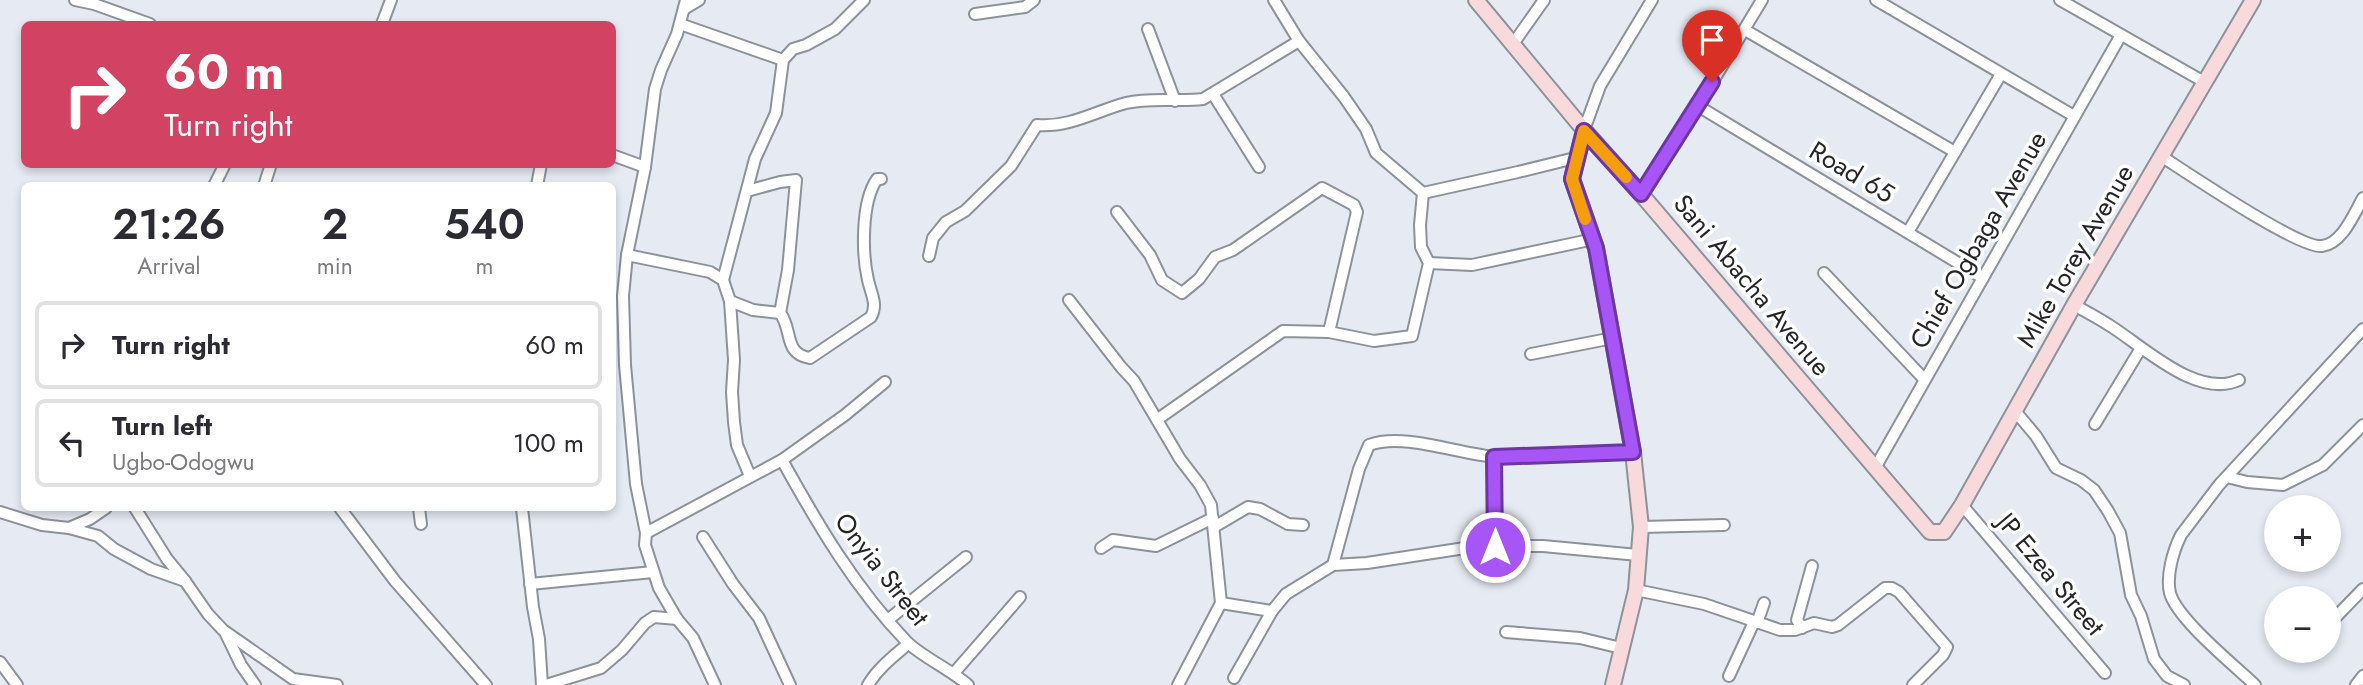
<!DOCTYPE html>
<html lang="en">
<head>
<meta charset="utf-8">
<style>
	:root { --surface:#fff; --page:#f2f2f3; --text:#2b2b33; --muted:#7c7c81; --line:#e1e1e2 }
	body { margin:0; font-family:Jost,sans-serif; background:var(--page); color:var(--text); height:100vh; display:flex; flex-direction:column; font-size:26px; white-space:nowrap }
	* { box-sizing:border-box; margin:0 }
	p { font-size:23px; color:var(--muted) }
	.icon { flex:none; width:38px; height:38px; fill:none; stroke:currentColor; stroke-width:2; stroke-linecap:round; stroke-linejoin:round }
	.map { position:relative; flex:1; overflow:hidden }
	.details { position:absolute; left:21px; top:182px; width:595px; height:329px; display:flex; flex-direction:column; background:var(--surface); border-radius:10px; box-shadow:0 4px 10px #0003 }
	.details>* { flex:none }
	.top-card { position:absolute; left:21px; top:21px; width:595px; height:147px; border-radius:10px; box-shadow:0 4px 10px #0003; background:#d24262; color:#fff; overflow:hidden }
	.buttons { position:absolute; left:2264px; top:495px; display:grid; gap:14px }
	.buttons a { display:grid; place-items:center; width:77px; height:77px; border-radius:50%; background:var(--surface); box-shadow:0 4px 10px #0003; font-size:35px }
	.pin { position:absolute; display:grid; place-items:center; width:60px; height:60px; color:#fff; margin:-72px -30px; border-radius:50% 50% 50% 0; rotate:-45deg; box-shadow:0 0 7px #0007 }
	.pin .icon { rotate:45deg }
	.me { position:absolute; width:77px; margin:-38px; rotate:0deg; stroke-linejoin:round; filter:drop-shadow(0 0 5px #0008) }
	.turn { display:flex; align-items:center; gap:24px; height:147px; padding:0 28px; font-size:32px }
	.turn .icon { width:91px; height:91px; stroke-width:2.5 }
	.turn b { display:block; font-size:49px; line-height:60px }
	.eta { display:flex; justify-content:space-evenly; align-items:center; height:119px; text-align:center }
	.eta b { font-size:42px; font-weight:600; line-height:49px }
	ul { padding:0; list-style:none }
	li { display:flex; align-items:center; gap:21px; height:88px; margin:0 14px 10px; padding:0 14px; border:4px solid var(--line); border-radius:10px }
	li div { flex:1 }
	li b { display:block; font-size:26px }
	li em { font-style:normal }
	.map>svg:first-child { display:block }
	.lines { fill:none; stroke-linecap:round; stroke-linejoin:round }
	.street-casing { stroke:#8d9299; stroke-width:14 }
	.secondary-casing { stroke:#8d9299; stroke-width:18 }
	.street { stroke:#fff; stroke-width:10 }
	.secondary { stroke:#f8dadd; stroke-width:14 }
	.route-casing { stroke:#6d37a1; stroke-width:18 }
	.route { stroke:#a855f7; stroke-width:12 }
	.slow { stroke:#f59e0b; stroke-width:12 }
	.labels { text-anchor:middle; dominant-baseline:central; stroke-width:7; stroke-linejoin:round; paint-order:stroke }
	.street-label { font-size:26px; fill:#242629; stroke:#fff }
</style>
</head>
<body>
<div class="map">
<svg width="2363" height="685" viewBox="0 0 2363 685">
	<rect width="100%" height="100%" fill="#e5eaf3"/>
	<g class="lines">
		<defs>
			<g id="street">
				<polyline points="75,0 94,4 150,24"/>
				<polyline points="686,0 677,34 661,70 655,89 645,167 627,255 623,296 625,365 636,484 646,533 645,545 659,588 677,619 693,638 715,685"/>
				<polyline points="1274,0 1299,41 1344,97 1366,129 1376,153 1423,193 1518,172 1579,157"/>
				<polyline points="1876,0 2074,116"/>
				<polyline points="2060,0 2206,83"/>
				<polyline points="684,9 699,0"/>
				<polyline points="975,14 1025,7 1034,0"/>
				<polyline points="382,24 391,0"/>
				<polyline points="680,24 783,60"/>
				<polyline points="1148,29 1175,101"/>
				<polyline points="1745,30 1955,152"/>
				<polyline points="1513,44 1544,0"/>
				<polyline points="1213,94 1259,167"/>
				<polyline points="1698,106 1983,278"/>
				<polyline points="1584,130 1600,86 1652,0"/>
				<polyline points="612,155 645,167"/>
				<path d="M2161 156C2186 172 2299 249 2322 246 2342 244 2354 214 2363 198"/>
				<polyline points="214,186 225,164"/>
				<polyline points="264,186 271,164"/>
				<polyline points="537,186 541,164"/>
				<polyline points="1641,194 1678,139 1762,0"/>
				<polyline points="1117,212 1150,255 1162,280 1182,293 1199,279 1215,257 1233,250 1322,188 1354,205 1357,212 1329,332"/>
				<polyline points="1908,232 2001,74"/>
				<polyline points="627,255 710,272 723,280 730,301 734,360 732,392 734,422 737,445 750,476"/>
				<path d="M929 256 933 238 946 222 965 211 1011 166 1037 125C1069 128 1096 111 1126 103 1151 97 1178 102 1203 99L1299 41"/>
				<polyline points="1429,263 1472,265 1594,239"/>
				<polyline points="1824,273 1924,379"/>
				<polyline points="723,280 755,159 776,113 783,60 793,49 806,45 835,29 864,0"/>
				<polyline points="1069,300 1121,367 1134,381 1180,459 1200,485 1211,505 1221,603 1178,685"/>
				<polyline points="730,301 753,310 780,313 788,270 796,180 780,182 747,191"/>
				<path d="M2074 305C2087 312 2100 319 2112 327 2145 348 2198 399 2239 380"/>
				<path d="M780 313C793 329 783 354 810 358L871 317C878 304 871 294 868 280 862 254 861 202 877 179H881"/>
				<polyline points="1531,354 1613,338"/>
				<polyline points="2015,411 2036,436 2056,468 2081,480 2094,490 2108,511 2120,533 2131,595 2141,616 2154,659 2167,676 2184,685"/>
				<polyline points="1158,419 1283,331 1329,332 1374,341 1412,336 1429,263 1421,247 1420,225 1423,193"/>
				<polyline points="2095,424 2141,348"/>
				<polyline points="1494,457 1495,547"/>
				<path d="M782 460C818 525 855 588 907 642 921 656 951 670 968 685"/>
				<polyline points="1875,468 2121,35"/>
				<polyline points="2227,477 2247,482 2283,485 2323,465 2363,425"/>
				<polyline points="1962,505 2105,673"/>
				<polyline points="135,508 167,559 185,581"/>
				<polyline points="340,508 395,581 486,685"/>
				<polyline points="419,508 421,524"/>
				<polyline points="522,508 533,607 539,639 542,685"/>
				<polyline points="0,512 42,525 69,528 98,536 114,549 151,569 185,581 208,614 223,630 293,679 337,685"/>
				<polyline points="1214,527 1248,507 1260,509 1288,524 1303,525"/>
				<polyline points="1641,527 1724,525"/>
				<polyline points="69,528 90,519 106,508"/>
				<polyline points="646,533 782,460 845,415 885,382"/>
				<polyline points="703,537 733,584 759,618 790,685"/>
				<polyline points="1101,548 1113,540 1156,546 1213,518"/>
				<polyline points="1333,565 1367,563 1478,546 1543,546 1638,555"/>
				<polyline points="530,584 653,572"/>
				<polyline points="1636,590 1704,604 1780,630 1795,630 1814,623 1832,627 1838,625 1885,588 1892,588 1899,592 1947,647 1943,655 1913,685"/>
				<path d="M1221 603 1272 611 1286 594 1333 565 1359 469 1369 445C1405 432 1460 455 1497 457 1542 459 1588 454 1633 452"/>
				<polyline points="889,619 966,557"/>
				<polyline points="1757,623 1764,603"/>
				<polyline points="2329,624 2363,589"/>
				<polyline points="1802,628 1797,620 1812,566"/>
				<polyline points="225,632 241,665 255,685"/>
				<polyline points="1506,632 1580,638 1621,648"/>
				<polyline points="0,662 17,685"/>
				<polyline points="954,673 1020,597"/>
				<polyline points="1729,676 1754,622"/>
				<polyline points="1234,678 1272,611"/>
				<polyline points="546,685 601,668 622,650 645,623 654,617 677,619"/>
				<path d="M868 685C878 668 894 656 908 644"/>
				<path d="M2255 685C2234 665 2177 619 2170 593 2166 576 2173 551 2181 535L2219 485 2363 329"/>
				<polyline points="2356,685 2363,676"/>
			</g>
			<g id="secondary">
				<polyline points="1476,0 1584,130 1641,194 1930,532 1944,532 1962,505 2074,305 2253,0"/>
				<polyline points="1584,130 1572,179 1596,248 1633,452 1641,527 1636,590 1613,685"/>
			</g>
		</defs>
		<use href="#street" class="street-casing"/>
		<use href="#secondary" class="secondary-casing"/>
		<use href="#street" class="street"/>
		<use href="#secondary" class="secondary"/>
	</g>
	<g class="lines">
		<defs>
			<polyline id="route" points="1495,547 1494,457 1633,452 1596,248 1572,179 1584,131 1641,194 1712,82"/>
		</defs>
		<use href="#route" class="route-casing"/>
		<use href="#route" class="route"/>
		<polyline class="slow" points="1585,219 1572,179 1584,131 1626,177"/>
	</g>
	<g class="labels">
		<g class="street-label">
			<text transform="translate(1852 172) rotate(31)">Road 65</text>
			<text transform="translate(1978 240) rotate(-60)">Chief Ogbaga Avenue</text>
			<text transform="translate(2075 256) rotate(-60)">Mike Torey Avenue</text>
			<text transform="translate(1752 285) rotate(50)">Sani Abacha Avenue</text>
			<text transform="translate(882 569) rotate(52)">Onyia Street</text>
			<text transform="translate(2051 574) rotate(50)">JP Ezea Street</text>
		</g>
	</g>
</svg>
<div class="buttons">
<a>+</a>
<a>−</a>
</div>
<div class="pin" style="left:1712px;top:82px;background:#d93025"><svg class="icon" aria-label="arrive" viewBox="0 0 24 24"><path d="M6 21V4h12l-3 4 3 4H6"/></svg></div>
<svg class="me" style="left:1495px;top:547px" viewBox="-20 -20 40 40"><circle r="17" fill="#a855f7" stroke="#fff" stroke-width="3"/><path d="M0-11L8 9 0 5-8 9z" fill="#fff"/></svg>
<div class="top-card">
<div class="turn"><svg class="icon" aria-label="right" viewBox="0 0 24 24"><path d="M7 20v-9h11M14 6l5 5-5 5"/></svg><div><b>60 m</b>Turn right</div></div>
</div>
<section class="details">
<div class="eta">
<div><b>21:26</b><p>Arrival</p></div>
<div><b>2</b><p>min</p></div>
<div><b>540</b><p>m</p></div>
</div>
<ul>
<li><svg class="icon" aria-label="right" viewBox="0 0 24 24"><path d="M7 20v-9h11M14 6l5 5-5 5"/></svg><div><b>Turn right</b></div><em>60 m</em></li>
<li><svg class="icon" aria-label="left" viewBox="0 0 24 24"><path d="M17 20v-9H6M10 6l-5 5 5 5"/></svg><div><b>Turn left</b><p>Ugbo-Odogwu</p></div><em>100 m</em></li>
</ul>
</section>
</div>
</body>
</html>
